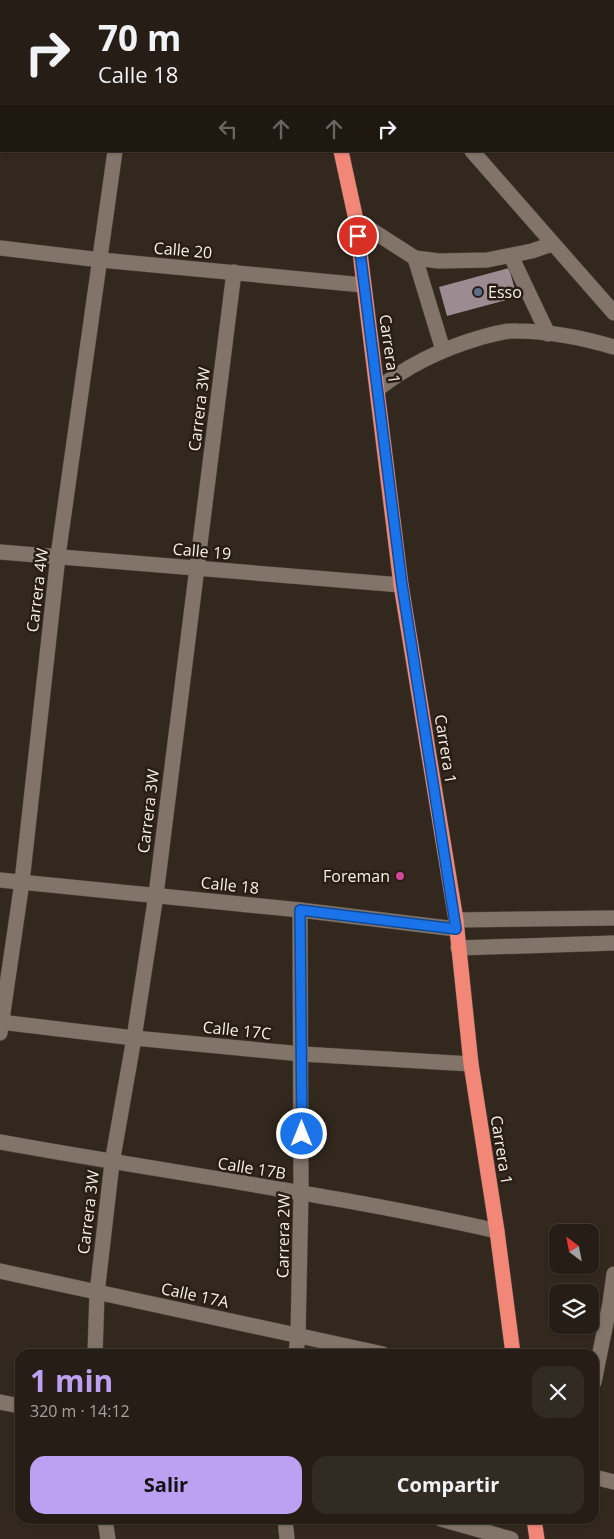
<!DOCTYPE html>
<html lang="es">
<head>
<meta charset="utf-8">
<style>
	:root { --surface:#261e16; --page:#322b23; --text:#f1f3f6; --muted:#a4a2a1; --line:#423c35; --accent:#bca0f2 }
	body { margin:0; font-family:"Open Sans",sans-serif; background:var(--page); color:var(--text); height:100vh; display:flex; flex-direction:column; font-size:19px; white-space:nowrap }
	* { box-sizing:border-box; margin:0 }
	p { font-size:16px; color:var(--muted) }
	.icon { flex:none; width:28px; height:28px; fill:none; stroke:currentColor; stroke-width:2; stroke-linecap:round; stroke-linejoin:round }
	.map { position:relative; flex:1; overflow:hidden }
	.side { position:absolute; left:15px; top:1349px; width:584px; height:175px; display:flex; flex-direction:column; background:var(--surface); border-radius:15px; box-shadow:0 1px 4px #0004,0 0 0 1px var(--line) }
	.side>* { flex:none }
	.banner { position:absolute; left:0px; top:0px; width:615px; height:152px; box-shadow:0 1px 4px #0004,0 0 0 1px var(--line); background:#261e16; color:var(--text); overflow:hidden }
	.needle { width:32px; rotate:328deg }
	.fabs { position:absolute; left:549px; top:1224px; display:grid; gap:10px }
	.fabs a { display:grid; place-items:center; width:50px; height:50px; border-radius:10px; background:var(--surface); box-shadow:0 1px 4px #0004,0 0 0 1px var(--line); font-size:25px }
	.pin { position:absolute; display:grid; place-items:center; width:42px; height:42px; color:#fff; margin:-21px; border:2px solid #fff; border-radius:50%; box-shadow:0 1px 5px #0007 }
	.me { position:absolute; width:55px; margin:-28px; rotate:0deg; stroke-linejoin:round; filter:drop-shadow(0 0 4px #0008) }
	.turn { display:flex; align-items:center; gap:18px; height:105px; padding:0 15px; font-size:22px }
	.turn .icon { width:65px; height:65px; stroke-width:2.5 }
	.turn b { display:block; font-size:35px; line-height:42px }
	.lanes { display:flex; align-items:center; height:48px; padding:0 15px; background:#0003; justify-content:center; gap:25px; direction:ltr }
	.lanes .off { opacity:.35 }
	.round { display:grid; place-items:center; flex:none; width:52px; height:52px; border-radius:15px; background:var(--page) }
	.summary { display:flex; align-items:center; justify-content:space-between; height:85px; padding:0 15px }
	h1 { font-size:30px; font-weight:700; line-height:38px; color:var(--accent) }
	.action { display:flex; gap:10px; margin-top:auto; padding:10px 15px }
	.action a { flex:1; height:58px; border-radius:15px; background:var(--accent); color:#111; font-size:20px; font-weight:700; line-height:58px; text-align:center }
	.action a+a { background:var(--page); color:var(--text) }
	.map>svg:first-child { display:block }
	.building { fill:#9d8b92 }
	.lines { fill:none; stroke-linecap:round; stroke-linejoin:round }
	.minor-casing { stroke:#50473d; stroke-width:16 }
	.highway-casing { stroke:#50473d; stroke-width:16 }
	.minor { stroke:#827468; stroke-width:15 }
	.highway { stroke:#f28777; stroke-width:15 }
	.route-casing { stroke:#114b97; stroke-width:12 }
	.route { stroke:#1a73e8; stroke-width:9 }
	.service-dot { fill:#5c6f8a; stroke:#291e14; stroke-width:2 }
	.hotel-dot { fill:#d1479c; stroke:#291e14; stroke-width:2 }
	.labels { text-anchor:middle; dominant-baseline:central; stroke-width:5; stroke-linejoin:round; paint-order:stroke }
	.street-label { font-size:16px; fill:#f7f0e9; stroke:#291e14 }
	.poi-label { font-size:16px; fill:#f7f0e9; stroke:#291e14; text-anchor:start }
</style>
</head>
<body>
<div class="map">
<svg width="614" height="1539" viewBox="0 0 614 1539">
	<rect width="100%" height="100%" fill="#33281d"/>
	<polygon class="building" points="509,268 517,297 447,316 439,287"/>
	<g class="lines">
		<defs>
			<g id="minor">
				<polyline points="346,0 347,1"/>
				<polyline points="135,1 135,0"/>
				<polyline points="472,151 614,313"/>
				<polyline points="356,220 415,258 439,261 487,260 532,251 552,244"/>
				<polyline points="0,248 101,260 363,285"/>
				<polyline points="511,256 548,334"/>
				<polyline points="415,258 443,350"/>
				<path d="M378 389C408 365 442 349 479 338 491 335 504 330 517 331 549 331 583 338 614 347"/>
				<polyline points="0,552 401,585"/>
				<polyline points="0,880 300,910 456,929"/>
				<polyline points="456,920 614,918"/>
				<polyline points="458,948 614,943"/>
				<polyline points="0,1022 134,1038 302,1054 471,1064"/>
				<polyline points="0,1033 22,882 58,556 115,151"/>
				<path d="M0 1142C165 1172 333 1194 497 1231"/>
				<polyline points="0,1271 383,1354"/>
				<polyline points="95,1354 97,1293 112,1163 134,1038 156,895 234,272"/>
				<polyline points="296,1354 298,1335 301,1193 300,910"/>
				<polyline points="594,1382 610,1303 614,1274"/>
				<polyline points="0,1402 20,1406"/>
				<polyline points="594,1477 614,1482"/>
				<polyline points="105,1519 108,1539"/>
				<polyline points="285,1519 287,1539"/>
				<polyline points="441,1519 511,1539"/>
			</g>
			<g id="highway">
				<polyline points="294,0 295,1"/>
				<polyline points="341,151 356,220 401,585 456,920 471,1064 497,1231 513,1354"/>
				<polyline points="534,1519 537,1539"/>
			</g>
		</defs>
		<use href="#minor" class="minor-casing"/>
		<use href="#highway" class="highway-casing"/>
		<use href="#minor" class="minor"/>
		<use href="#highway" class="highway"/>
	</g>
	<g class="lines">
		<defs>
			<polyline id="route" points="302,1134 300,910 456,929 402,585 358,236"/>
		</defs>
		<use href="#route" class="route-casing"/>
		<use href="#route" class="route"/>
	</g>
	<circle class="service-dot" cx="478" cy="292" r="5"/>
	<circle class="hotel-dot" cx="400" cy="876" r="5"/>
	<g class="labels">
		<g class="street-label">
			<text transform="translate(183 250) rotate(5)">Calle 20</text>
			<text transform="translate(390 349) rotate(82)">Carrera 1</text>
			<text transform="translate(199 409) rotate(-83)">Carrera 3W</text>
			<text transform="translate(202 551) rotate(5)">Calle 19</text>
			<text transform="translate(37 590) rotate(-83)">Carrera 4W</text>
			<text transform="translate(446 749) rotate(81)">Carrera 1</text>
			<text transform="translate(148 811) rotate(-83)">Carrera 3W</text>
			<text transform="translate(230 885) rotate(6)">Calle 18</text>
			<text transform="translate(237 1030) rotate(6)">Calle 17C</text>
			<text transform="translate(502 1150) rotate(81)">Carrera 1</text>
			<text transform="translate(252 1168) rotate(9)">Calle 17B</text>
			<text transform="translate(88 1212) rotate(-83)">Carrera 3W</text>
			<text transform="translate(283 1236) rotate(-89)">Carrera 2W</text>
			<text transform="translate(195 1295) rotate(12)">Calle 17A</text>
		</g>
		<g class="poi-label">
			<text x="488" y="292">Esso</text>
			<text x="390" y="876" text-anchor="end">Foreman</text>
		</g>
	</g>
</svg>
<div class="fabs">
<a><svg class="needle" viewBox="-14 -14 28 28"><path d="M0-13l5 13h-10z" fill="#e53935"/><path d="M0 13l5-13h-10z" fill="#a4a2a1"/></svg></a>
<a><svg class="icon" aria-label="layers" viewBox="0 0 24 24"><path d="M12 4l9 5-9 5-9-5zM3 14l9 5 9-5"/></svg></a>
</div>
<div class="pin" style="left:358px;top:236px;background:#d93025"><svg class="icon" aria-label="arrive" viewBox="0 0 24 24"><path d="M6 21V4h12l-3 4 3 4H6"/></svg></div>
<svg class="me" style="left:302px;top:1134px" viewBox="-20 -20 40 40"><circle r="17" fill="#1a73e8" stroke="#fff" stroke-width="3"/><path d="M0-11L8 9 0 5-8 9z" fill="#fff"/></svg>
<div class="banner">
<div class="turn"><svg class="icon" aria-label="right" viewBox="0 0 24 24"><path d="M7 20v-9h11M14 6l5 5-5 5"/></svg><div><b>70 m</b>Calle 18</div></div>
<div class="lanes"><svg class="icon off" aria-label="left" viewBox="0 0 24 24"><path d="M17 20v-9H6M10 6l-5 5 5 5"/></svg><svg class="icon off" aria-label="ahead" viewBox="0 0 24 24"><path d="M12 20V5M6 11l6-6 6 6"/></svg><svg class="icon off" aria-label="ahead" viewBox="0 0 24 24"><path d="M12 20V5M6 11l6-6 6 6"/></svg><svg class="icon" aria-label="right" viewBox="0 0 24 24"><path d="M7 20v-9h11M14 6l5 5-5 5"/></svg></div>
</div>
<section class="side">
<div class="summary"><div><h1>1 min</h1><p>320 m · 14:12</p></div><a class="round"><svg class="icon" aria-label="close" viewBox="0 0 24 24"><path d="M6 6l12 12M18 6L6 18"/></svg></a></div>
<div class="action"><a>Salir</a><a>Compartir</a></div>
</section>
</div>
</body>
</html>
